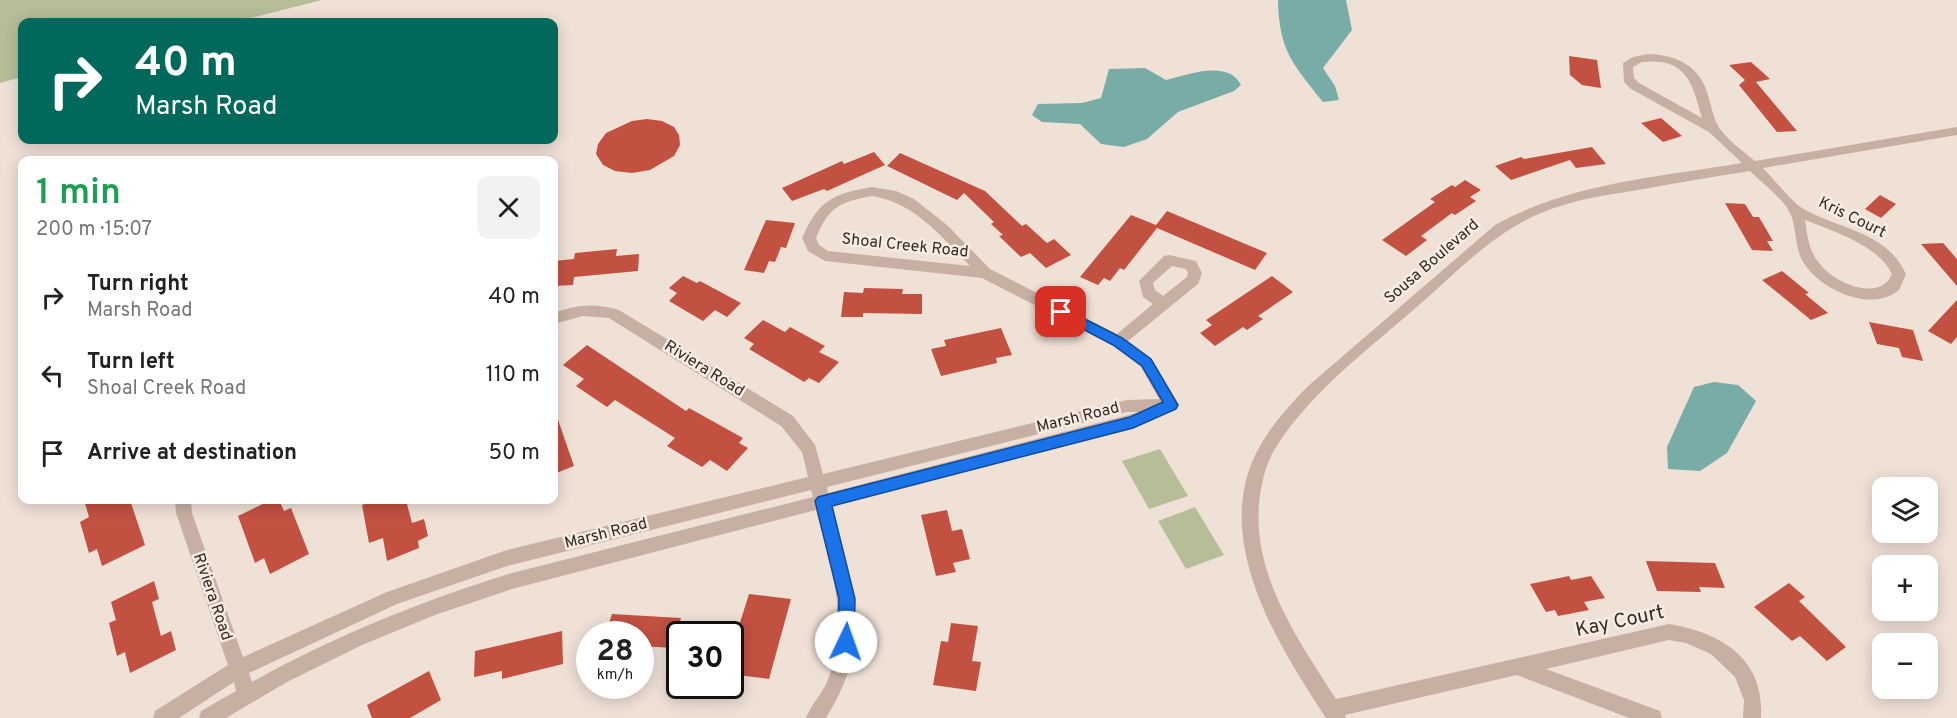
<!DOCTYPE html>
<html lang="en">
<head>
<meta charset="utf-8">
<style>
	:root { --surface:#fff; --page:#f2f2f2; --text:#222; --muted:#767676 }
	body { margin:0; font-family:Overpass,sans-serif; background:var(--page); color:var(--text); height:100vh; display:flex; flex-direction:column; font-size:22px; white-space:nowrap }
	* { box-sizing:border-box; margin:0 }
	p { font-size:20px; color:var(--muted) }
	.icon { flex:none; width:33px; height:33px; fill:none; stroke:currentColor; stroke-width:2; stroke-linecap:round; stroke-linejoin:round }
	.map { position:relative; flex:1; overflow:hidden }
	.sheet { position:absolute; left:18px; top:156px; width:540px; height:348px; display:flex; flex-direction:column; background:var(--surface); border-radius:12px; box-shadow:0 3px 15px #0003 }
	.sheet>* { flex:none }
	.banner { position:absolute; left:18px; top:18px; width:540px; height:126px; border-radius:12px; box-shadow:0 3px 15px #0003; background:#00695c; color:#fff; overflow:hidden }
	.fabs { position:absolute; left:1872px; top:477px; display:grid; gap:12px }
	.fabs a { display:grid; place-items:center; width:66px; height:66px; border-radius:12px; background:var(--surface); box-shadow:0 3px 15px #0003; font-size:30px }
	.speed { position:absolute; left:576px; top:621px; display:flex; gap:12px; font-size:30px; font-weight:700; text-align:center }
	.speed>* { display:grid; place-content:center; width:78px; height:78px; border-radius:50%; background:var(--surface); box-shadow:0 3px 15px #0003; line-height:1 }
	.speed small { font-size:15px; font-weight:400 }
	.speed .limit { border:3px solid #111; border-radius:9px; background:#fff; color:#111 }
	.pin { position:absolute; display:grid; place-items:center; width:51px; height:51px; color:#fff; margin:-26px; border-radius:12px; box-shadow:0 3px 9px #0006 }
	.me { position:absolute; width:66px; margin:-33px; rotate:3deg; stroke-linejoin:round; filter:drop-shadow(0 0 4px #0008) }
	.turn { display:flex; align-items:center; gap:21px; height:126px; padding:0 18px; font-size:27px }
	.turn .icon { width:78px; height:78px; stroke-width:2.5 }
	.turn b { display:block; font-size:42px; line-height:51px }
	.round { display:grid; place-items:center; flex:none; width:63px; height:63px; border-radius:12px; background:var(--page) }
	.headline { display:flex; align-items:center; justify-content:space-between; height:102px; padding:0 18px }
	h1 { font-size:36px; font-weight:600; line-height:45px; color:#1e9e55 }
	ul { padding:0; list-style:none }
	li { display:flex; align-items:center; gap:18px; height:78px; padding:0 18px }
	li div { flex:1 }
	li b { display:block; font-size:22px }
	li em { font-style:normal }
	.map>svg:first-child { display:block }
	.green { fill:#b6be98 }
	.water { fill:#77aca7 }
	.building { fill:#c35142 }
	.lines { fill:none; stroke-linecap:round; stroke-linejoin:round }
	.street { fill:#c7afa4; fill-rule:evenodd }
	.route { fill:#1a73e8; stroke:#114b97; stroke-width:1.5 }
	.labels { text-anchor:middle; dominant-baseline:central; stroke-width:5; stroke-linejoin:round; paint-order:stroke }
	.street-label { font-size:16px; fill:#332825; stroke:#f8ece3 }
	.near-street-label { font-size:20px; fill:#332825; stroke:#f8ece3 }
</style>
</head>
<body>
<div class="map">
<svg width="1957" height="718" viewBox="0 0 1957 718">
	<rect width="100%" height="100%" fill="#f0e1d7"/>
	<g class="green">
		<polygon points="0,0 322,0 235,22 22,22 22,77 0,83"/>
		<polygon points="1160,449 1188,496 1149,509 1122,461"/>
		<polygon points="1195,507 1224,555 1186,569 1158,521"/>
	</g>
	<g class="water">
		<path d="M1278 0H1346L1352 30 1323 68 1335 86 1339 100 1323 102C1293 64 1279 51 1278 0Z"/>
		<path d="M1145 68 1166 80C1187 75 1228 59 1241 85L1234 91 1178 112 1147 139 1124 147 1101 144 1080 124 1042 122 1032 115 1038 104 1082 103 1101 98 1109 69Z"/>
		<polygon points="1714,382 1738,385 1756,401 1727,453 1700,471 1668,469 1667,447 1694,387"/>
	</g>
	<g class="building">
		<polygon points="1569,56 1597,60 1601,88 1582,85 1570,75"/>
		<polygon points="1751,62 1770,79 1756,82 1797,131 1777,132 1739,85 1745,80 1729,65"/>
		<polygon points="1661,118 1682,136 1663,142 1641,123"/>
		<polygon points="647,119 662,121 674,127 679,135 680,145 674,156 650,170 632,173 615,171 603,165 596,154 598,144 606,133 632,121"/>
		<polygon points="1592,147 1606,164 1576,168 1570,160 1511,180 1495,166 1521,157 1524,159"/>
		<polygon points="874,152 885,165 827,191 824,189 792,201 782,188 842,161 844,164"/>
		<polygon points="900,153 985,191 1022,226 1026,224 1047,243 1054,239 1071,255 1046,268 1030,253 1021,257 999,236 1003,235 991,224 994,222 964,193 957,200 887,166"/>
		<polygon points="1465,180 1481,190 1470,197 1476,201 1455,215 1452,213 1421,236 1427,240 1406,256 1382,240 1435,202 1430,199 1452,185 1455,187"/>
		<polygon points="1880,195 1896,204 1881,218 1865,209"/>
		<polygon points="1725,203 1745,204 1753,217 1759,217 1773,241 1767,241 1773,251 1752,250"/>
		<polygon points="1167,211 1267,253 1255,270 1157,228 1124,270 1120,268 1110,281 1104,278 1098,285 1080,277 1131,215 1156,225"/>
		<polygon points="766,220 795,223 786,248 781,247 775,262 769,261 764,273 744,270"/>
		<polygon points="1943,243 1957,259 1957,286 1921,244"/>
		<polygon points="617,249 616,256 639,254 638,271 574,277 573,285 554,286 554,261 574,259 575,253"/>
		<polygon points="1782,271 1809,293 1805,294 1828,313 1811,320 1762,280"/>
		<polygon points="683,276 697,283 700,281 741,303 727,317 715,310 703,321 669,301 677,293 669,288"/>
		<polygon points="1272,276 1293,292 1258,316 1263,319 1247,330 1243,327 1215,346 1200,333 1212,325 1206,320"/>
		<polygon points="864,288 903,289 902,294 922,294 922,314 863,313 863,317 841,317 844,292 863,293"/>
		<polygon points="1957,300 1957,337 1951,344 1928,331"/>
		<polygon points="763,320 785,332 790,327 825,346 819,352 839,362 819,383 809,378 804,382 749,349 754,344 744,338"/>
		<polygon points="1869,322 1913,330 1923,361 1902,357 1899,348 1877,344"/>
		<polygon points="1001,328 1012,355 996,358 997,363 941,376 931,349 946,346 944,340"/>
		<polygon points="587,345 686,411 689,408 743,438 739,443 748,448 727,471 710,460 702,467 667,446 675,438 615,400 607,407 576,386 584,379 563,365"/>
		<polygon points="556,414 574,466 554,474 554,415"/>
		<polygon points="84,500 130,500 145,545 102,566 97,549 89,553 80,522 89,517"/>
		<polygon points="271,500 279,500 284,511 291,508 309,554 270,574 264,558 255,563 238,516"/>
		<polygon points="376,500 406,500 412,523 424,519 428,536 418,541 419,548 387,561 383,538 369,543 362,505"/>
		<polygon points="947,510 952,531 962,529 970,559 953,563 956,572 936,576 921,515"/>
		<polygon points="1646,561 1715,563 1725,588 1699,587 1701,592 1657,591"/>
		<polygon points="1569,576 1571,580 1591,576 1605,598 1584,602 1589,610 1558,616 1555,610 1546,612 1530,584"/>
		<polygon points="154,581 159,599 152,602 161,636 171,631 176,650 130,673 125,652 117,656 109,623 116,620 111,602"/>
		<polygon points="1789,583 1805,597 1799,601 1846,647 1827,661 1800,636 1792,641 1754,607"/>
		<polygon points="749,594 791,599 769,679 730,674 730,654"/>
		<polygon points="612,614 681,618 673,648 640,646 640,634 605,634"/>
		<polygon points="951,623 978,626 972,661 981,662 976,691 933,685 941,641 948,642"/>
		<polygon points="562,631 563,664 502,679 502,671 474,677 475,651"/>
		<polygon points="429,671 441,700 410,718 372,718 367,705"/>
	</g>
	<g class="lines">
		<g class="street">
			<path d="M1648 54C1677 55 1700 66 1708 95 1711 105 1713 116 1718 126 1726 139 1743 151 1755 161L1957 127V135L1763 168C1772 177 1794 204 1802 208 1839 230 1885 230 1906 274L1899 290C1871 314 1818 289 1802 260 1794 245 1797 225 1789 211 1780 196 1762 183 1750 171 1712 177 1675 183 1638 190 1605 195 1572 200 1541 213 1494 232 1457 272 1419 305 1370 348 1314 389 1278 444 1266 461 1261 484 1259 504 1253 577 1299 641 1336 699L1669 624C1722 633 1765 659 1761 718H1743L1744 700 1735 677 1711 654 1686 643 1669 640 1546 669 1660 711 1662 718H1629L1517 675 1345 715 1346 718H1326C1282 651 1222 557 1248 473 1259 439 1283 412 1307 387L1495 225C1570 183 1659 177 1742 163L1709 132 1631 89 1624 82 1623 63 1633 57ZM1642 62C1687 57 1692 83 1702 118L1639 83 1634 78 1633 67ZM1805 220C1833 231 1878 245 1892 274 1880 303 1834 283 1820 264 1809 252 1807 235 1805 220Z"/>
			<path d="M872 187 896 191 914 199 947 225 990 269 1117 334 1153 304 1143 297 1139 281 1164 256 1169 255 1196 261 1202 273 1198 284 1128 341 1151 359 1179 405 1176 409 1133 428 832 506C853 589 875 639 826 718H806C811 705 821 695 827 682 851 623 831 568 816 510L512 589 435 615 362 645 287 682 226 718H199L201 711 236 691 234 682 179 718H153L155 711 228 665 176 513 175 500H191L192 513 243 657 387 592 507 550 808 477 802 452 781 426 609 318 583 316 554 324V313C576 304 596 303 619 310L793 416 815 445 823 474 1127 400 1159 399 1141 367 1113 345 982 278 825 261 808 251 802 238C819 200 832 194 872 187ZM872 196C915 203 941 236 970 266L828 251 819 245 816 238C829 207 839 202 872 196ZM1172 266 1186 269 1188 273 1187 277 1163 296 1155 290 1153 283ZM1127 412H1140L828 493 827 487ZM811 490 813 497 512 573C422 601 335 636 252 682L249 673 397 604 507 566Z"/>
		</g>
	</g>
	<polygon class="route" points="1061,307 1122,338 1151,359 1178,405 1176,409 1133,428 832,506 855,599 854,642 851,647 846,649 840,647 837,642 839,599 815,501 818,497 1130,417 1163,402 1142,366 1113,345 1056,315 1054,312"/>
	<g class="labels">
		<g class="street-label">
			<text transform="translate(1852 218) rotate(26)">Kris Court</text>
			<text transform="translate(905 246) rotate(6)">Shoal Creek Road</text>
			<text transform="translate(1432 262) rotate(-41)">Sousa Boulevard</text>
			<text transform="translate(704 369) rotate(32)">Riviera Road</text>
			<text transform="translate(1078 418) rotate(-14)">Marsh Road</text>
			<text transform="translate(606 534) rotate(-14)">Marsh Road</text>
			<text transform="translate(212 597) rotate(71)">Riviera Road</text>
		</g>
		<g class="near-street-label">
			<text transform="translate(1620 622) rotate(-12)">Kay Court</text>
		</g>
	</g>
</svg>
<div class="fabs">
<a><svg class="icon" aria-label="layers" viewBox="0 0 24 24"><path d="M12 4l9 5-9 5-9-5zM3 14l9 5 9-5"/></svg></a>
<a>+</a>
<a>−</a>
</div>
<div class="speed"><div>28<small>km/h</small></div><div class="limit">30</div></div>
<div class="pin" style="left:1061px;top:312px;background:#d93025"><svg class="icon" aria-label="arrive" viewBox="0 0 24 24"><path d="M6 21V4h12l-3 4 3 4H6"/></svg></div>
<svg class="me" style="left:846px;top:642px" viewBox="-20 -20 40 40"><circle r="19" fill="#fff"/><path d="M0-13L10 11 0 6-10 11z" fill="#1a73e8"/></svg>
<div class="banner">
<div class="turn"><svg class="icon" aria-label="right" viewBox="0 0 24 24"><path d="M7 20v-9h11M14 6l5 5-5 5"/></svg><div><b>40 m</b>Marsh Road</div></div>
</div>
<section class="sheet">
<div class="headline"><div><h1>1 min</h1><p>200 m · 15:07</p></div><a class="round"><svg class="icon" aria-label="close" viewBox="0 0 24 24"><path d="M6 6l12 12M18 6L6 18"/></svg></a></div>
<ul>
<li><svg class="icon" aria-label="right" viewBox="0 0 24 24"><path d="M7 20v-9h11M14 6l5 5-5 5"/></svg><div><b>Turn right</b><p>Marsh Road</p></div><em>40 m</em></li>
<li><svg class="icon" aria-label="left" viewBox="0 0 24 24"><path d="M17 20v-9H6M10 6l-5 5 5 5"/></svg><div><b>Turn left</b><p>Shoal Creek Road</p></div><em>110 m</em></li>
<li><svg class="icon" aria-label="arrive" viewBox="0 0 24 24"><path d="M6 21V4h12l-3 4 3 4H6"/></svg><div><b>Arrive at destination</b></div><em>50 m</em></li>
</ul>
</section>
</div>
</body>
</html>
